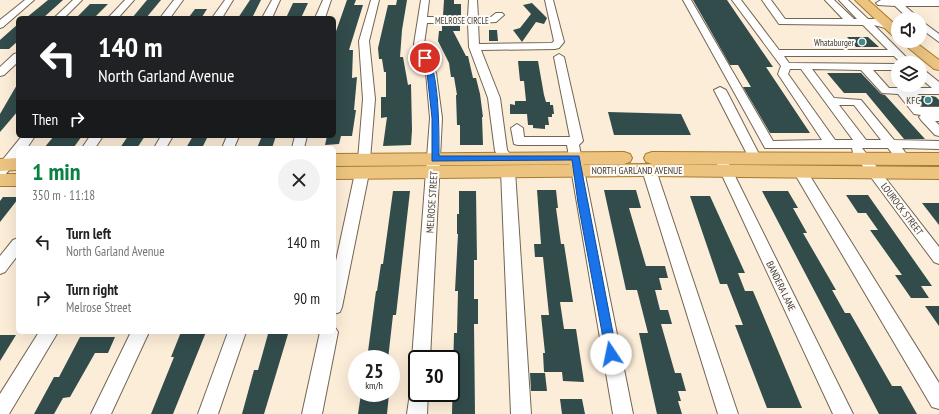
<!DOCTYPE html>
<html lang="en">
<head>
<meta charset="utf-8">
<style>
	:root { --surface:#fff; --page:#f2f2f2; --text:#222; --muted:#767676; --accent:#0b8043 }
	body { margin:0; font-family:"PT Sans Narrow",sans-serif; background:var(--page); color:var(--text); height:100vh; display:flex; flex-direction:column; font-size:15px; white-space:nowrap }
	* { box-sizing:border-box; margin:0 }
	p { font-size:13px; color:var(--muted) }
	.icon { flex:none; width:22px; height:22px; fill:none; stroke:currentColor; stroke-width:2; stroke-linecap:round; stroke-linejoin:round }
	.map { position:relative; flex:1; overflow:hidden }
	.panel { position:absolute; left:16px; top:146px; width:320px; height:188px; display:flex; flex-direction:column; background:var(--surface); border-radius:6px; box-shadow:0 4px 16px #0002 }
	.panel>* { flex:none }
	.banner { position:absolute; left:16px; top:16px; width:320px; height:122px; border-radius:6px; box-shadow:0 4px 16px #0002; background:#202124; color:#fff; overflow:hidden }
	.controls { position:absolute; left:891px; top:12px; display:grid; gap:8px }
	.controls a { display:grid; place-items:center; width:36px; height:36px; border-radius:50%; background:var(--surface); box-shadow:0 4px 16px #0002; font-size:20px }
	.speed { position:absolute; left:348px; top:350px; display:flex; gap:8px; font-size:20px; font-weight:700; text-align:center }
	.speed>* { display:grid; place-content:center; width:52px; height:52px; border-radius:50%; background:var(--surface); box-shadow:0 4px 16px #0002; line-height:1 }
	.speed small { font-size:10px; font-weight:400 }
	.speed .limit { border:2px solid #111; border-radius:6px; background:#fff; color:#111 }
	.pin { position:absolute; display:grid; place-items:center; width:34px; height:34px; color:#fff; margin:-17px; border:2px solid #fff; border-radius:50%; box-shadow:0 1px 4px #0007 }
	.me { position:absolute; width:44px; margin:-22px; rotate:349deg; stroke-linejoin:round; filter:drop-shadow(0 0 3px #0008) }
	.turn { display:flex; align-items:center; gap:14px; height:84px; padding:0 16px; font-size:18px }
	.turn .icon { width:52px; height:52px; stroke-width:2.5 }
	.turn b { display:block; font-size:28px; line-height:34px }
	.then { display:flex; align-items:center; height:38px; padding:0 16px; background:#0003; gap:8px; font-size:15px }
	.round { display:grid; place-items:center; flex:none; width:42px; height:42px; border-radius:21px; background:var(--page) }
	.head { display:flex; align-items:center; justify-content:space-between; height:68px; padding:0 16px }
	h1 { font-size:24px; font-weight:700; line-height:30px; color:var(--accent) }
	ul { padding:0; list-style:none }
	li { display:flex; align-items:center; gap:12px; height:56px; padding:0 16px }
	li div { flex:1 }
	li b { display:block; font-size:15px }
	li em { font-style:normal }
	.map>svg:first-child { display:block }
	.building { fill:#324b4b }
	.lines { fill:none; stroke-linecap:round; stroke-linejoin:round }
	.minor-casing { stroke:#726554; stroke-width:2 }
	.major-casing { stroke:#a77a2d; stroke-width:2 }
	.minor { fill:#fff; fill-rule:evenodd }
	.major { fill:#ecc480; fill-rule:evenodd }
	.route { fill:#1a73e8; stroke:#114b97 }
	.poi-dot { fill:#41898a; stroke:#fffcf8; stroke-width:1.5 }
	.labels { text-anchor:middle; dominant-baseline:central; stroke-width:4; stroke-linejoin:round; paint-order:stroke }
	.far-street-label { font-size:9px; fill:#403a32; stroke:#fffcf8 }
	.far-poi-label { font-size:9px; fill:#403a32; stroke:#fffcf8; text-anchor:end }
	.poi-label { font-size:10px; fill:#403a32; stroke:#fffcf8; text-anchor:end }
	.street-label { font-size:10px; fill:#403a32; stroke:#fffcf8 }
</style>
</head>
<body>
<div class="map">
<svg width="939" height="414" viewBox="0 0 939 414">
	<rect width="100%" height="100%" fill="#fcedd8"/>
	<g class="building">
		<polygon points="48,0 63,0 43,18 26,18"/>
		<polygon points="147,0 161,0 146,18 132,18"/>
		<polygon points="250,0 261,0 252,18 238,18"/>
		<polygon points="347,0 356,0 354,5 363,5 349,50 353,50 352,78 357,77 354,110 356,110 352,136 341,136 339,144 325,145 327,136 334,136 334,37"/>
		<polygon points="397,0 407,0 402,30 400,57 403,57 408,85 411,84 412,130 411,145 383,146 387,117 381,118 381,97 386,97 386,72 384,72 382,59 379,59 378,48 388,5 396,5"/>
		<polygon points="444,0 454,0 454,4 461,4 461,16 443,16"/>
		<polygon points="693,0 727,0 773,67 766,67 810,133 770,133 743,87 751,87 738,65 730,65"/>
		<polygon points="293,3 308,3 301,18 286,18"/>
		<polygon points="532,3 547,18 544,24 536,22 522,42 513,30 520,28 531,14 523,5"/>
		<polygon points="90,4 108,4 94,18 76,18"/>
		<polygon points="195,9 207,9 202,17 189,17"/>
		<polygon points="18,24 18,41 9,49 0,49 0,40"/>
		<polygon points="442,24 460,24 460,31 453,31 466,56 468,56 473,78 476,78 480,94 483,117 482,117 483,145 460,145 460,125 457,125 456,95 457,95 454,77 451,77 449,63 438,41 439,31 442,31"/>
		<polygon points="489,30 497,30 498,41 489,41"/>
		<polygon points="847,37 868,37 879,47 856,47"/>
		<polygon points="518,61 538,61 544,95 546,102 550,102 550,105 553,105 554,114 552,114 552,117 548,117 549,125 545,125 545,129 533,128 533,125 528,125 527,114 510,114 510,104 515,105 515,101 526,101 524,81 520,81"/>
		<polygon points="827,73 861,73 881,94 885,95 925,139 904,139 866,93 844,93"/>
		<polygon points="18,83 18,111 0,132 0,114"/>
		<polygon points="919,96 932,96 936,97 939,100 939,106 922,106 916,99"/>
		<polygon points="608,112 681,114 691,135 614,135"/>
		<polygon points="54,136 82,136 74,147 44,148"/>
		<polygon points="128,136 145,136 137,148 120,148"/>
		<polygon points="193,136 208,136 202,148 186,148"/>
		<polygon points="262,136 276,136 272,148 257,148"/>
		<polygon points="537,190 556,190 558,208 556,208 561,244 564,244 573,302 560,302 564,329 576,329 584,382 563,381 562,372 544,372 543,353 545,353 541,315 549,315 543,257 535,257 534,244 541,244"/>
		<polygon points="604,190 636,190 641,208 629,208 646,266 665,266 668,278 659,278 662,290 655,290 660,310 668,310 672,324 661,324 675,373 681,373 686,391 678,391 681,401 678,401 682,414 657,414 639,333 648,333 637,290 626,290"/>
		<polygon points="393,191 410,191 396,315 393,315 388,359 367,359 376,291 377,291 381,264 383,264"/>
		<polygon points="459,191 476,191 477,260 474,260 474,299 478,299 478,324 474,324 475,414 452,414 454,333 457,333 458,291 455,291 458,234 457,234 457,214 459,214"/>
		<polygon points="762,191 788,191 798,208 793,208 807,233 803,233 836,290 832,290 845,313 850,313 892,386 901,386 917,414 879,414"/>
		<polygon points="846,195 868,195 932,286 921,286 929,298 911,298 895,275 902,275 870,230 878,230 866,213 858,213"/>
		<polygon points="690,196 710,196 745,273 738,273 745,291 753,291 802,408 767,408 735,325 743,325 727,284 720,284"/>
		<polygon points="3,197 18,197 18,199 0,222 0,201"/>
		<polygon points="922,203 939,203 939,225"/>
		<polygon points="925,306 939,306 939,326"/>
		<polygon points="181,332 206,332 173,414 151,414 174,357 171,357"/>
		<polygon points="268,334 288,334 264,414 242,414 254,370 258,370"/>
		<polygon points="0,335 16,335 0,361"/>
		<polygon points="80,337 115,337 108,353 95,353 70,397 63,398 54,414 34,414 54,377 59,377"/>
		<polygon points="530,373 545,373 547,391 531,391"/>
		<polygon points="361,394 389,394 387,414 358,414"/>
		<polygon points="560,399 582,399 585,414 562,414"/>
	</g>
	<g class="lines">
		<defs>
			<g id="minor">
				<polygon points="25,0 34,0 3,27 0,28 0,20"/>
				<polygon points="73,0 82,0 64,18 54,18"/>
				<polygon points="125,0 134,0 118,18 108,18"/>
				<polygon points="174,0 183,0 170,18 160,18"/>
				<polygon points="225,0 233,0 222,18 212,18"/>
				<polygon points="272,0 280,0 272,18 262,18"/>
				<polygon points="323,0 331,0 325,18 315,18"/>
				<polygon points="371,0 379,0 369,41 375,99 370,160 369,163 359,163 358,160 363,99 359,41"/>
				<polygon points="421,0 429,0 427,17 468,17 469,0 477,0 478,17 491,17 496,13 502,13 504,15 496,22 478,23 479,44 552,43 554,41 545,0 553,0 564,42 559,48 555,49 481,50 500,98 507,150 513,158 512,161 502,161 495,151 488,98 469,47 468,23 427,23 424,44 436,73 442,118 430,359 417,359 417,366 412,359 430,118 426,73 414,44"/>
				<path d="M683 0H691L773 141 822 140 778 74 781 66 732 0H741L779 50H888L863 25 779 24 762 0H771L785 19H843L825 0H834L854 19H857L839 0H848L868 19H876L892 24 894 26 889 29 874 25 912 63H901L894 56H784L789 63 898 64V70H873L889 88H932L920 78V69L924 70 939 82V94H918L917 97 913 98 921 107H939V121H935L939 125V136L935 135 921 120 919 117 921 115 914 114 898 94 882 93 861 70 812 69 834 98 861 100 894 140 939 141V149L902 148 910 159 909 162C898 165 894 155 888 148H862L939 247V264L934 262 853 153 852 148H765ZM790 69H801L853 140H835L788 74ZM839 105H854L881 140H866Z"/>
				<polygon points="881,0 939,0 939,6 905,6 920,19 909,19 895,6 878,5 876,3"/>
				<polygon points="920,20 939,34 939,42 920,28"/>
				<polygon points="18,53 18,62 4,75 0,76 0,67 14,54"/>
				<polygon points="559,54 564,57 583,141 579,145 633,414 613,414 567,145 518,145 514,144 511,128 517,124 523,128 524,137 570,137 554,57"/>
				<polygon points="720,87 726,90 761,158 760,161 750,161 749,158 714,90"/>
				<polygon points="22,136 35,136 27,148 18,148 18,159 5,175 0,177 0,163"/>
				<polygon points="90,136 103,136 95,148 82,148"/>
				<polygon points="161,136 173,136 166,148 154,148"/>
				<polygon points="227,136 239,136 234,148 222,148"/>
				<polygon points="295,136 307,136 304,148 292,148"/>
				<polygon points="721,156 726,157 727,160 853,414 833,414 715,160 716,157"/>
				<polygon points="649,165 654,167 656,170 738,414 718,414 642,170 644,167"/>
				<polygon points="508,166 513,168 515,171 531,414 511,414 501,171 503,168"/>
				<polygon points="800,166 805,168 939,383 939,409 932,407 793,171 795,168"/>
				<polygon points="362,168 367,170 369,173 342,307 340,312 334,314 334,270 355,173 357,170"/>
				<polygon points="18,238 18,255 5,272 0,274 0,256 13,240"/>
				<polygon points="334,326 338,332 322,414 302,414 320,332 334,332"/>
				<polygon points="39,332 58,332 9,414 0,414 0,394"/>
				<polygon points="131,332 149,332 111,414 91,414"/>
				<polygon points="228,332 246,332 218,414 198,414"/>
				<polygon points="417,385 417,393 428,393 427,414 407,414 410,393 412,387"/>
			</g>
			<g id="major">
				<polygon points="855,0 868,0 898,27 898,38 894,37"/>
				<polygon points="900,41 914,41 939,60 939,70 934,69"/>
				<polygon points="624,152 630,154 632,158 630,162 624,164 334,166 334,154"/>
				<polygon points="652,152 939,153 939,165 652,164 646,162 644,158 646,154"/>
				<polygon points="18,158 18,170 0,171 0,159"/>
				<polygon points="649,164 939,167 939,179 649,176 334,179 334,167"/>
				<rect x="0" y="174" width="18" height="12"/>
			</g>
		</defs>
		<use href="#minor" class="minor-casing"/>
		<use href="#major" class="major-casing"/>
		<use href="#minor" class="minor"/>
		<use href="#major" class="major"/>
	</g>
	<path class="route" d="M425 56C440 63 439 140 439 156H579L617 354 615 358 611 359 607 358 606 354 578 203 572 160 432 161V118L427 73 422 58Z"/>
	<g class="poi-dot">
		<circle cx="862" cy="42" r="4"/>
		<circle cx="928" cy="100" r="4"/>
	</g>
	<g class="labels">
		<g class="far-street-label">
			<text x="462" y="20">MELROSE CIRCLE</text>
		</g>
		<g class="far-poi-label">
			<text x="854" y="42">Whataburger</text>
		</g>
		<g class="poi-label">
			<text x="920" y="100">KFC</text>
		</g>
		<g class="street-label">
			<text x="637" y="170">NORTH GARLAND AVENUE</text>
			<text transform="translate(432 202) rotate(-86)">MELROSE STREET</text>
			<text transform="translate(902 209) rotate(53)">LOUROCK STREET</text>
			<text transform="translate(781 286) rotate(64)">BANDERA LANE</text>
		</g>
	</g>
</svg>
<div class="controls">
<a><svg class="icon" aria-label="sound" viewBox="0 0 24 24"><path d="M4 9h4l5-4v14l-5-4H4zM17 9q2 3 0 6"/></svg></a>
<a><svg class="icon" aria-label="layers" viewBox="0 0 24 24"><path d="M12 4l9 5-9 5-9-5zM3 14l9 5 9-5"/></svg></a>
</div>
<div class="speed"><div>25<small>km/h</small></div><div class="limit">30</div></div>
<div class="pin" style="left:425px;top:58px;background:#d93025"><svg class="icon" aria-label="arrive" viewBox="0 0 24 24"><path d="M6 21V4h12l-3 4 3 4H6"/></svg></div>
<svg class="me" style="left:611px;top:354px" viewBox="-20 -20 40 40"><circle r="19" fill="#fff"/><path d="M0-13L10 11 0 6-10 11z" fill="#1a73e8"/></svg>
<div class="banner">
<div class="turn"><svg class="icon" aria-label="left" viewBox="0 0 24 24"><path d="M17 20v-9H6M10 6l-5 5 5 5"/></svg><div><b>140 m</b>North Garland Avenue</div></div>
<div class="then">Then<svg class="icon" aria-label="right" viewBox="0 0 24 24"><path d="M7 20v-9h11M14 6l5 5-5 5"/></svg></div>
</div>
<section class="panel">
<div class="head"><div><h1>1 min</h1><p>350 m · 11:18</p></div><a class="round"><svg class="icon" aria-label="close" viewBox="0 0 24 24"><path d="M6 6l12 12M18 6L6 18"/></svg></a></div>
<ul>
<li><svg class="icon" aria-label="left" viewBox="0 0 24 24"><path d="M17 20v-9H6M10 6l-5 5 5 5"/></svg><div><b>Turn left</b><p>North Garland Avenue</p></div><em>140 m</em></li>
<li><svg class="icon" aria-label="right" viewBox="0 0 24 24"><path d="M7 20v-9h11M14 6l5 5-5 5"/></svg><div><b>Turn right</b><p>Melrose Street</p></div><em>90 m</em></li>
</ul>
</section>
</div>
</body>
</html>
